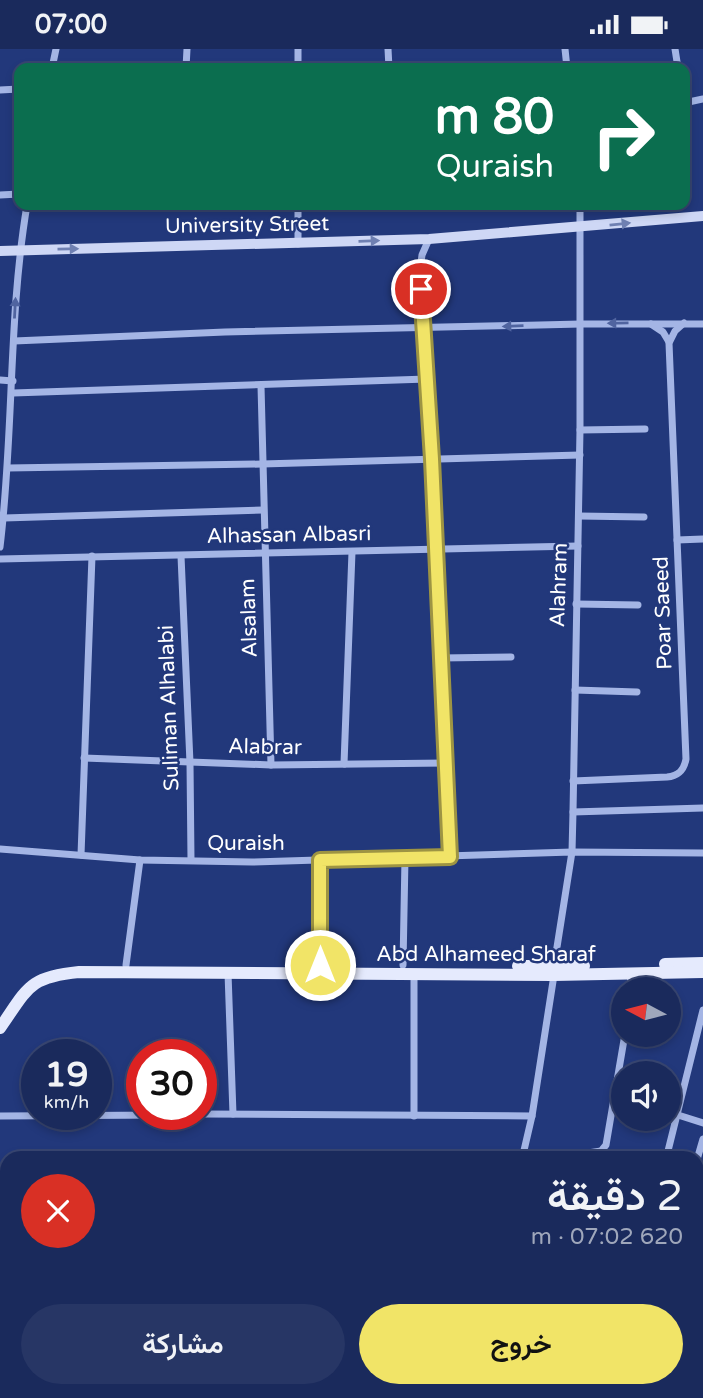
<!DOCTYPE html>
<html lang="ar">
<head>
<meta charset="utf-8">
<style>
	:root { --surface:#1a2a5c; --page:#273665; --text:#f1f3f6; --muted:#9fa7bb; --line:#384672; --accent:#f1e467 }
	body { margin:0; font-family:"Varela Round",Vazirmatn,sans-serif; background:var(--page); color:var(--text); direction:rtl; height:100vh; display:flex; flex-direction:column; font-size:26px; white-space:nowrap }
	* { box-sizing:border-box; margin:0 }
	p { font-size:23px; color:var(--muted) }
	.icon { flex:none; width:38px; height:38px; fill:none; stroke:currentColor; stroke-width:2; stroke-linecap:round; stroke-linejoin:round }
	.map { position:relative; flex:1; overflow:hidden; direction:ltr }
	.details { position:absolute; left:0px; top:1102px; width:704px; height:247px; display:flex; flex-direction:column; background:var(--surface); border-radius:21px 21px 0 0; box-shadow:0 4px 10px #0003,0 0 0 2px var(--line); direction:rtl }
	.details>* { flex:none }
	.top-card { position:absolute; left:14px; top:14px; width:676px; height:147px; border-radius:14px; box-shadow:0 4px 10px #0003,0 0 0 2px var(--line); direction:rtl; background:#0b6e4f; color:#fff; overflow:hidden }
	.needle { width:46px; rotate:277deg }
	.fabs { position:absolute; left:611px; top:928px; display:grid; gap:14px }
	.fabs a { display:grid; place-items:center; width:70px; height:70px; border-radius:50%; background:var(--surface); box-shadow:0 4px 10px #0003,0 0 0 2px var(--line); font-size:35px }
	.speed { position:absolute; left:21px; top:990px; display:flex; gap:14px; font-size:35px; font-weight:700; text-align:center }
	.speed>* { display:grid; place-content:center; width:91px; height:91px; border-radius:50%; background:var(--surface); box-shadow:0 4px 10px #0003,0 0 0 2px var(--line); line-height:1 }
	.speed small { font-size:18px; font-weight:400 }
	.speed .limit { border:10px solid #d22; background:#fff; color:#111 }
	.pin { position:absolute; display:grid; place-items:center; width:60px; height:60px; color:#fff; margin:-30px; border:4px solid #fff; border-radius:50%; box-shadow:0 2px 7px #0007 }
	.me { position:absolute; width:77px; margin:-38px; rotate:0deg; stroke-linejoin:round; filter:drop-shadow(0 0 5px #0008) }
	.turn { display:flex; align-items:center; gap:24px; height:147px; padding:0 21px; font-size:32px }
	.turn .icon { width:91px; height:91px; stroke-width:2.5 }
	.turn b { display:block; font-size:49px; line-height:60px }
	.round { display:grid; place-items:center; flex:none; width:74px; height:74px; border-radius:37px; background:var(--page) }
	.overview { display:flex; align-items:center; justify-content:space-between; height:119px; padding:0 21px }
	h1 { font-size:42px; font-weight:600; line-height:52px }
	.cta { display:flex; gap:14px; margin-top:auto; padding:14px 21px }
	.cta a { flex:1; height:80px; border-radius:42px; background:var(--accent); color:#111; font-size:28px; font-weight:600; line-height:80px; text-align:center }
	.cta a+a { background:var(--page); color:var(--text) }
	.status { display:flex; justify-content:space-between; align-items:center; height:49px; padding:0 35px; background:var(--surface); direction:ltr }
	.status svg { height:19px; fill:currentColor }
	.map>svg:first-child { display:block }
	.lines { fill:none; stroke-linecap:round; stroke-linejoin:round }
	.minor { stroke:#a4b5e5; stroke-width:7 }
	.secondary { stroke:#ced7f5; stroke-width:10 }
	.primary { stroke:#e5eafd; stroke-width:12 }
	.oneway { fill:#6f80b2 }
	.oneway2 { fill:#5064a0 }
	.route-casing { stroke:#9d9443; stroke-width:18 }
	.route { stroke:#f1e467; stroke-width:12 }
	.labels { text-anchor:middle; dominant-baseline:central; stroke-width:5; stroke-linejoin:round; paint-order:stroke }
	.street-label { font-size:21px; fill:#fff; stroke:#22387b }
</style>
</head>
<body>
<div class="status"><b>07:00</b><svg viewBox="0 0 49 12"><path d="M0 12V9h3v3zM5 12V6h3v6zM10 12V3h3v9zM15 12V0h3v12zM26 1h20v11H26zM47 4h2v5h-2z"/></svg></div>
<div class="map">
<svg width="703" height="1349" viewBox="0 0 703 1349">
	<rect width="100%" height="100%" fill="#22387b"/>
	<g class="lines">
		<g class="minor">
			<polyline points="388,0 389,19"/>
			<polyline points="565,0 567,19"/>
			<polyline points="675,0 678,19"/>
			<polyline points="52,19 56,0"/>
			<polyline points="186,19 187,0"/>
			<polyline points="298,19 298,0"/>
			<polyline points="0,41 19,40"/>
			<polyline points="684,54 703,50"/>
			<polyline points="0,146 19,145"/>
			<polyline points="429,190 422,206 420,221 432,410 450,808"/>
			<polyline points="298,195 298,156"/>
			<polyline points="651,275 663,283 669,293"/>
			<polyline points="14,292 225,283 581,275 703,275"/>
			<polyline points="0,331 13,332"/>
			<polyline points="261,337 271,716"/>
			<polyline points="13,344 427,330"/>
			<polyline points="580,381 645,380"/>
			<polyline points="8,419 262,415 580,406"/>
			<polyline points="579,467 644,468"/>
			<polyline points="4,469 263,461"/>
			<polyline points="677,491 703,490"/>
			<path d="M0 498C14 384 8 269 27 156"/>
			<polyline points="181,507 190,714 191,811"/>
			<polyline points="0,510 578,497"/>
			<polyline points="576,555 638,556"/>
			<polyline points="441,609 511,608"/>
			<polyline points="575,641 637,643"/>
			<polyline points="84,709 271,716 446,714"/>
			<polyline points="344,715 352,503"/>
			<path d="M573 732 667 728C679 727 684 721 686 710L669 294 675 282 684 274"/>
			<polyline points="573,763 703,759"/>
			<polyline points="0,800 140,811 252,813 572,803 703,804"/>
			<polyline points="81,806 92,507"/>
			<polyline points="126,916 140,811"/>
			<polyline points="320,916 320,811"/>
			<polyline points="403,916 405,809"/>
			<polyline points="554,917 572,803 573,763 580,381 580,156"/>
			<polyline points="228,924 233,1065"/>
			<polyline points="414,925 414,1067"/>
			<polyline points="630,940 631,924"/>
			<polyline points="175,1002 176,1006"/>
			<polyline points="201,1065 532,1067"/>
			<polyline points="678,1066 703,1074"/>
			<polyline points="0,1067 166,1066"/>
			<polyline points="522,1110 532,1067 554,926"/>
			<polyline points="582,1110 588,1104 601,1102 606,1096 625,985"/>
			<polyline points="666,1110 703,961"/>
			<polyline points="696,1114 703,1090"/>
			<polyline points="0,1180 7,1180"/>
			<polyline points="0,1213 7,1213"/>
			<polyline points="0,1276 7,1276"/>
			<polyline points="0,1338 7,1338"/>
			<polyline points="252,1342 252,1349"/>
			<polyline points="521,1342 540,1349"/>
			<polyline points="101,1349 101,1342"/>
			<polyline points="348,1349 348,1342"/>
			<polyline points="485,1349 486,1342"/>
			<polyline points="609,1349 611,1342"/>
		</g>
		<polyline class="secondary" points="0,202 429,190 703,167"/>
		<g class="primary">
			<polyline points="665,915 703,914"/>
			<polyline points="518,917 584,917"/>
			<path d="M0 979C28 939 28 928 79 923L554 926 703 923"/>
		</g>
	</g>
	<defs><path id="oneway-solid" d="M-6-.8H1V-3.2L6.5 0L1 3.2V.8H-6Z" transform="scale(1.75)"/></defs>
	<g class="oneway">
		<use href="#oneway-solid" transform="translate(620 175) rotate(-6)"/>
		<use href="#oneway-solid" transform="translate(369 192) rotate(-2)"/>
		<use href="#oneway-solid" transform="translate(68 200) rotate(-1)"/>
	</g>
	<g class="oneway2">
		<use href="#oneway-solid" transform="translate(15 259) rotate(-87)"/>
		<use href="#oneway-solid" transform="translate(618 274) rotate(179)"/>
		<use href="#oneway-solid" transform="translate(513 277) rotate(178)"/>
	</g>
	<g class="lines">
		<defs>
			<polyline id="route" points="320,916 320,811 450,808 432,410 421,240"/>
		</defs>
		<use href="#route" class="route-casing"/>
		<use href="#route" class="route"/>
	</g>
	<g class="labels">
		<g class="street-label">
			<text transform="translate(247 176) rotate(-1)">University Street</text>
			<text transform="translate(289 486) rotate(-1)">Alhassan Albasri</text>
			<text transform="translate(559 536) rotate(-88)">Alahram</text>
			<text transform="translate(663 564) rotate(-92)">Poar Saeed</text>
			<text transform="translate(249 569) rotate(-92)">Alsalam</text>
			<text transform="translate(169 659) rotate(-92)">Suliman Alhalabi</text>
			<text transform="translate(265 698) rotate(1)">Alabrar</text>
			<text x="246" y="794">Quraish</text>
			<text x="486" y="905">Abd Alhameed Sharaf</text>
		</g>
	</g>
</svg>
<div class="fabs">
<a><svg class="needle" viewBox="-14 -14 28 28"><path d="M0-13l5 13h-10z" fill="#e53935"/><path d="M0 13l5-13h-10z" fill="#9fa7bb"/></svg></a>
<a><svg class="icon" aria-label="sound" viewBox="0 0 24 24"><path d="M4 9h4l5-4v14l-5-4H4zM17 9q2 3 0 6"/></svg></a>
</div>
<div class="speed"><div>19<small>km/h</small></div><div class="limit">30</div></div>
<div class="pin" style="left:421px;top:240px;background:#d93025"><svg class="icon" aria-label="arrive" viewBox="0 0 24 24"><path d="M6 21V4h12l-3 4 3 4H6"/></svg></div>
<svg class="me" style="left:320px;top:916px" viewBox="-20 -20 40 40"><circle r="17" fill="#f1e467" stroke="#fff" stroke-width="3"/><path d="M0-11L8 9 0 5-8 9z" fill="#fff"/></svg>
<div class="top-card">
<div class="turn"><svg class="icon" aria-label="right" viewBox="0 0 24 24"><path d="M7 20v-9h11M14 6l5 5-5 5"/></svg><div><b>80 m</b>Quraish</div></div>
</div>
<section class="details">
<div class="overview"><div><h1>2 دقيقة</h1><p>620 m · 07:02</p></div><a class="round" style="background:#d93025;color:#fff"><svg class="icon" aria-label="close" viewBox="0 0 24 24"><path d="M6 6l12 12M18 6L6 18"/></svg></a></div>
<div class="cta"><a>خروج</a><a>مشاركة</a></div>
</section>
</div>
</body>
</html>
